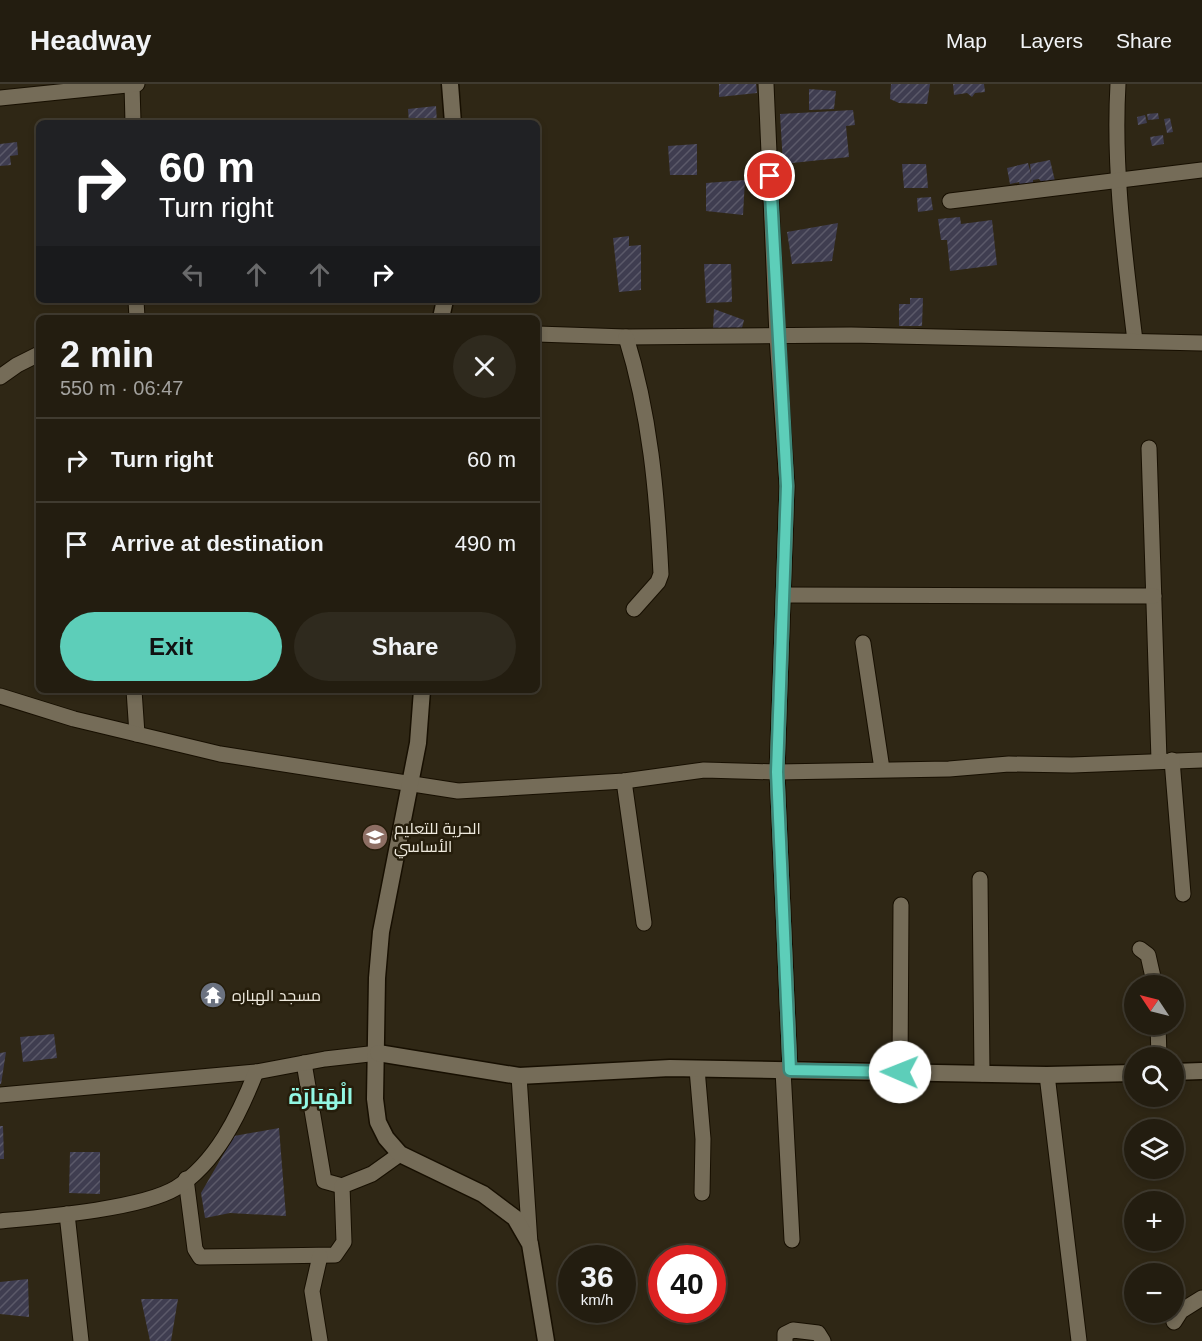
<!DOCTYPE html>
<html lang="en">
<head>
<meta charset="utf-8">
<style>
	:root { --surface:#231d10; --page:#2f2a1e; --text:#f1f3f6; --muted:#a3a29f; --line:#403b30; --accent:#5dceb9 }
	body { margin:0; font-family:Arial,Cairo,sans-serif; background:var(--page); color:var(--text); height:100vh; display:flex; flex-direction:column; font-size:22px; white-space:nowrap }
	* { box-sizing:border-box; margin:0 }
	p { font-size:20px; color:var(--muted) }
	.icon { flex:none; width:33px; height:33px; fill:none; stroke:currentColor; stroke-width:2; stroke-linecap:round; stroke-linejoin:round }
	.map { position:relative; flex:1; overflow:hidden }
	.details { position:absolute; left:36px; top:231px; width:504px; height:378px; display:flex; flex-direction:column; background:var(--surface); border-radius:9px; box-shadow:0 3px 9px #0003,0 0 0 2px var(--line) }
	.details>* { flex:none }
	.guide { position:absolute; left:36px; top:36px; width:504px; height:183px; border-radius:9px; box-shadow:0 3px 9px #0003,0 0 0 2px var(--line); background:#202124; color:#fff; overflow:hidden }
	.needle { width:39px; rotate:305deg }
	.fabs { position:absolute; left:1124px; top:891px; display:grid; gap:12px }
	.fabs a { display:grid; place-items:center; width:60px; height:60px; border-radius:50%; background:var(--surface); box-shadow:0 3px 9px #0003,0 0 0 2px var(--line); font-size:30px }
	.speed { position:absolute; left:558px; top:1161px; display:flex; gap:12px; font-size:30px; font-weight:700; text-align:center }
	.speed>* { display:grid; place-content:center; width:78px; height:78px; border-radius:50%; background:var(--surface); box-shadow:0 3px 9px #0003,0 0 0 2px var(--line); line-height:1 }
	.speed small { font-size:15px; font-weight:400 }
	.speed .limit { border:9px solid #d22; background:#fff; color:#111 }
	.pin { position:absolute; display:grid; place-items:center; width:51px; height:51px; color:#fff; margin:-26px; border:3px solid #fff; border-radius:50%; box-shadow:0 2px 6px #0007 }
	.me { position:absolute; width:66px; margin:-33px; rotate:271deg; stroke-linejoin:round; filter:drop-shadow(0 0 4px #0008) }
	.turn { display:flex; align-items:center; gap:21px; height:126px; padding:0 24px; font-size:27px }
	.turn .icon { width:78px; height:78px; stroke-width:2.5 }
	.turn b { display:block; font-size:42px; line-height:51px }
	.lanes { display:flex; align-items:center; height:57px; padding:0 24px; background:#0003; justify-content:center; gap:30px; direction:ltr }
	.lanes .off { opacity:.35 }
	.round { display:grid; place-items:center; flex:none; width:63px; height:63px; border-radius:32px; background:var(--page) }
	.head { display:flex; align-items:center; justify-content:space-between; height:102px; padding:0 24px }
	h1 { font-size:36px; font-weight:700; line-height:45px }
	.action { display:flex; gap:12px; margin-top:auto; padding:12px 24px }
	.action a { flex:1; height:69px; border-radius:36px; background:var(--accent); color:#111; font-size:24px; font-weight:700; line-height:69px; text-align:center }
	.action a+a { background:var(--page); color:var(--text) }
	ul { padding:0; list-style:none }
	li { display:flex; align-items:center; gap:18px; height:84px; padding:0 24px; border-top:2px solid var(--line) }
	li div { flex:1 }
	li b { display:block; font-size:22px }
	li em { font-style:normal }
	header { display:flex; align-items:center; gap:36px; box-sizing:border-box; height:84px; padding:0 30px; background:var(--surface); border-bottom:2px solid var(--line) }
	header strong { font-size:28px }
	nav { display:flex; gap:33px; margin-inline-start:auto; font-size:21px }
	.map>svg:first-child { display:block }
	.building { fill:url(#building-hatch) }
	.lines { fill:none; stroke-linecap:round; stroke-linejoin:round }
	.minor-casing { stroke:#170f01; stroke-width:17 }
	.tertiary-casing { stroke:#170f01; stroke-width:19 }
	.minor { stroke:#756c58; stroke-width:15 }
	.tertiary { stroke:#756c58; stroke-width:16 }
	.route-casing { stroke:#3c8678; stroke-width:15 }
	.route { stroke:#5dceb9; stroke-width:10 }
	.labels { text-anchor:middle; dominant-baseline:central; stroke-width:5; stroke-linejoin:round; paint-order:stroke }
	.poi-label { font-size:16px; fill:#efeade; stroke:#251d0b; text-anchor:start }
	.district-label { font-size:22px; font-weight:bold; fill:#92f8e4; stroke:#251d0b }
</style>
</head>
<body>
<header>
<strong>Headway</strong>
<nav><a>Map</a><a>Layers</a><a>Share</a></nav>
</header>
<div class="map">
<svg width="1202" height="1257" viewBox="0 0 1202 1257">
	<defs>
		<pattern id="building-hatch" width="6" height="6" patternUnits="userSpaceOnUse" patternTransform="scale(1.5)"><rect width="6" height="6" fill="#3f3d50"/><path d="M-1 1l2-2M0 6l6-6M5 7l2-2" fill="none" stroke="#5b5969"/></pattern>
	</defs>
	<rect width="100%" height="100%" fill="#2f2715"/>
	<g class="building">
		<polygon points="719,0 756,0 757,9 719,13"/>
		<polygon points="891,0 930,0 927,20 899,19 890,15"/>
		<polygon points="953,0 984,0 985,8 975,9 972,13 967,9 954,11"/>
		<polygon points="809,5 836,7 834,25 809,26"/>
		<polygon points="436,22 437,39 409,39 408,25"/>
		<polygon points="853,26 855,41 846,42 849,73 783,80 780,30"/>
		<polygon points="1158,29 1159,35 1148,36 1147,30"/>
		<polygon points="1145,31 1147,39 1138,41 1137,33"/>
		<polygon points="1170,34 1173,48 1167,49 1164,35"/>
		<polygon points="1163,51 1164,60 1152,62 1150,53"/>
		<polygon points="17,58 18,71 10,72 11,81 0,82 0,60"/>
		<polygon points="697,60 697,91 670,91 668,62"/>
		<polygon points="1050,76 1055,97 1043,100 1039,95 1033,96 1033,100 1020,103 1019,98 1010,100 1007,84 1028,79 1031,90 1030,80"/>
		<polygon points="902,80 926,80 928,104 904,104"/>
		<polygon points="745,96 743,131 706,127 706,99"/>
		<polygon points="931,113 933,126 918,128 917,114"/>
		<polygon points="960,133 961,140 992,136 997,181 950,187 947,156 941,156 938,135"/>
		<polygon points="838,139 832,177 792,180 787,148"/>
		<polygon points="629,152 629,162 641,161 641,206 619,208 613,154"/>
		<polygon points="704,180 731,180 732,218 706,219"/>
		<polygon points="910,214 923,214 922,242 899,242 899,220 910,220"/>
		<polygon points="714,225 744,236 742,244 713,245"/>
		<polygon points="54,950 57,974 23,978 20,953"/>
		<polygon points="6,968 1,1000 0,1000 0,969"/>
		<polygon points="0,1042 3,1042 4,1075 0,1075"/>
		<polygon points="279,1044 286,1132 230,1129 205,1134 201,1109 234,1052"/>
		<polygon points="70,1068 100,1068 100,1110 69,1109"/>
		<polygon points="28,1195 29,1233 0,1230 0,1198"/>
		<polygon points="141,1215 178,1215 171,1257 150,1257"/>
	</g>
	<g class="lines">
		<defs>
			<g id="minor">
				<polyline points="132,0 133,39"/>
				<polyline points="766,0 777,252 787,402 777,688 790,986"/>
				<path d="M1118 0C1113 86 1125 172 1135 257"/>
				<polyline points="0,14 137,0"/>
				<polyline points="950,117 1202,86"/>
				<polyline points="136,216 137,234"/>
				<polyline points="537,250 626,253 851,251 1202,259"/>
				<path d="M626 253C650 330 657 409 661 490L658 498 634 525"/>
				<polyline points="0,293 17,281 39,270"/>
				<polyline points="1149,364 1159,676"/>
				<polyline points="784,511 1154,512"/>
				<polyline points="863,559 882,685"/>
				<polyline points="134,606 137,650"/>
				<polyline points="0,612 74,635 220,670 458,707 624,697 704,686 777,688 949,685 1009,680 1072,681 1202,676"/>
				<polyline points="1172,676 1183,810"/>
				<polyline points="624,697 644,839"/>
				<polyline points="980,795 982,990"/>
				<polyline points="1140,865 1148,871 1155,902"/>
				<polyline points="1158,940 1159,974"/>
				<polyline points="304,979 324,1097 342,1102"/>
				<polyline points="697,985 703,1055 702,1109"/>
				<polyline points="783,986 792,1156"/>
				<polyline points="900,988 901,821"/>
				<polyline points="1047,991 1079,1257"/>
				<polyline points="519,992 530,1160"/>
				<polyline points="0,1011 256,988 325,975 378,969"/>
				<polyline points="186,1095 195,1165 200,1173 335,1171 344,1158 342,1102 372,1090 400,1070"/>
				<polyline points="67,1130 81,1257"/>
				<path d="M0 1137C43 1133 141 1125 176 1104 216 1079 239 1031 256 988"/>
				<polyline points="1174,1238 1181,1227 1202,1214"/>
				<polyline points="320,1257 312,1207 320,1172"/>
				<polyline points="785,1257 785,1250 793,1246 818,1249 823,1257"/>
			</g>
			<g id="tertiary">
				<polyline points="450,0 453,39"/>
				<polyline points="441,234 445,216"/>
				<polyline points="422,606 418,659 381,848 377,894 375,1015 378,1038 386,1054 400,1070 483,1110 515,1134 530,1160 546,1257"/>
				<polyline points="378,969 519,992 670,984 1047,991 1134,989"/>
				<polyline points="1173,988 1202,987"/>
			</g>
		</defs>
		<use href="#minor" class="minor-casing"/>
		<use href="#tertiary" class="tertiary-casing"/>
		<use href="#minor" class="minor"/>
		<use href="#tertiary" class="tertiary"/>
	</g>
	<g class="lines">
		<defs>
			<polyline id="route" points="770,92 787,402 777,688 790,986 900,988"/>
		</defs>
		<use href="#route" class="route-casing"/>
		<use href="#route" class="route"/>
	</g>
	<defs>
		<symbol id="school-disc" viewBox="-11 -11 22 22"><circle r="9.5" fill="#8d6e63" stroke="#251d0b"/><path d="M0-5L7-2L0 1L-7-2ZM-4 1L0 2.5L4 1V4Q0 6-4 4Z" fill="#fff"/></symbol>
		<symbol id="temple-disc" viewBox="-11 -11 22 22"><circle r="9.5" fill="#6b7280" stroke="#251d0b"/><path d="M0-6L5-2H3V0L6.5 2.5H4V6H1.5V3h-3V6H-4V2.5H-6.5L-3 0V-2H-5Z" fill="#fff"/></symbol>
	</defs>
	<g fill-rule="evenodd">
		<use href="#school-disc" x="360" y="738" width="30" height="30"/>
		<use href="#temple-disc" x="198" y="896" width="30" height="30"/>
	</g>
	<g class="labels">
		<g class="poi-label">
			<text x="394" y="744">الحرية للتعليم<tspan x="394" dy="18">الأساسي</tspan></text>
			<text x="232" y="911">مسجد الهباره</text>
		</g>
		<g class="district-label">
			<text x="321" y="1012">الْهَبَارَة</text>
		</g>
	</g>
</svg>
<div class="fabs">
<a><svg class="needle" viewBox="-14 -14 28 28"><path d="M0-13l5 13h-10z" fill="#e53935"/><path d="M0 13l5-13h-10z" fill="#a3a29f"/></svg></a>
<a><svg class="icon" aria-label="search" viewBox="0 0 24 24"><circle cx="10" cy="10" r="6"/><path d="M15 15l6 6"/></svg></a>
<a><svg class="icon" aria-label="layers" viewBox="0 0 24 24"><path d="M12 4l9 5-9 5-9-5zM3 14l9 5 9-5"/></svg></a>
<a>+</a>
<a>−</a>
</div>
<div class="speed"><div>36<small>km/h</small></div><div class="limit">40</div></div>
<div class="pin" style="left:770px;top:92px;background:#d93025"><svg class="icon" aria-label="arrive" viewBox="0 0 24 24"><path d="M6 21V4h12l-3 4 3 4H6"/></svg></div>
<svg class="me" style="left:900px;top:988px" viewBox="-20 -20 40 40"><circle r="19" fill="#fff"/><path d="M0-13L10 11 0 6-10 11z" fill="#5dceb9"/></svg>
<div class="guide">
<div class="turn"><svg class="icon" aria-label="right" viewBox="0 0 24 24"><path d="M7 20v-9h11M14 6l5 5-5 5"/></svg><div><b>60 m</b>Turn right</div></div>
<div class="lanes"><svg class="icon off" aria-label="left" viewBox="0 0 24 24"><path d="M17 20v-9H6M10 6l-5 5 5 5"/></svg><svg class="icon off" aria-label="ahead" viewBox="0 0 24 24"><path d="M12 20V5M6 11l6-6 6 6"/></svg><svg class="icon off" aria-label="ahead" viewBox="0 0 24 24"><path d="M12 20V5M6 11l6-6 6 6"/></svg><svg class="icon" aria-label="right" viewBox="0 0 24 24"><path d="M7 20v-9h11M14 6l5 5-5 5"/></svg></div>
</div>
<section class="details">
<div class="head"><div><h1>2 min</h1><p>550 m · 06:47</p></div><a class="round"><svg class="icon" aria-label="close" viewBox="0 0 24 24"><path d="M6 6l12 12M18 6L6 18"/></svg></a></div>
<ul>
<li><svg class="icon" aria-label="right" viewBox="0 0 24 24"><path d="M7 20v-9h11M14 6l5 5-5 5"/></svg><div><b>Turn right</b></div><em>60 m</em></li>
<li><svg class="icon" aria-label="arrive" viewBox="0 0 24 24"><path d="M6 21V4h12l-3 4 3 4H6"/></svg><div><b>Arrive at destination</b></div><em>490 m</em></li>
</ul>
<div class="action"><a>Exit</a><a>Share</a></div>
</section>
</div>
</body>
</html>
